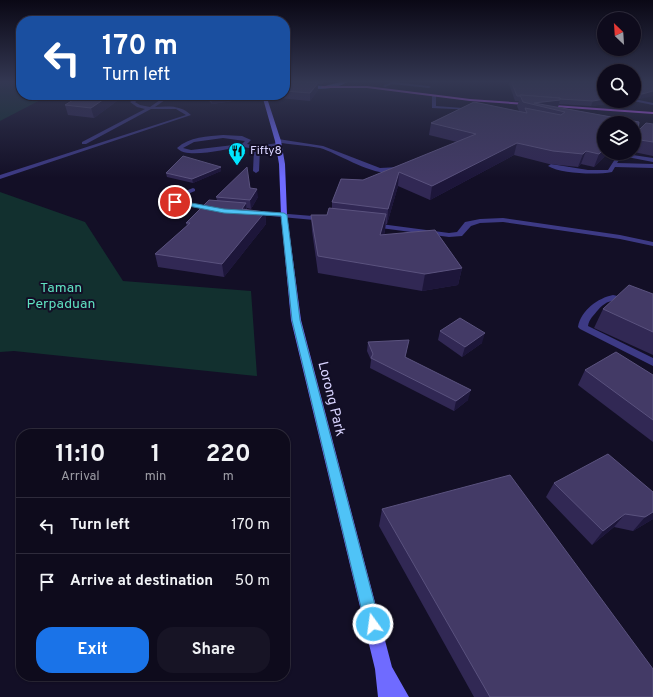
<!DOCTYPE html>
<html lang="en">
<head>
<meta charset="utf-8">
<style>
	:root { --surface:#0e0b1c; --page:#171425; --text:#f1f3f6; --muted:#9b9ba3; --line:#2e2b3b; --accent:#1a73e8 }
	body { margin:0; font-family:Overpass,sans-serif; background:var(--page); color:var(--text); height:100vh; display:flex; flex-direction:column; font-size:15px; white-space:nowrap }
	* { box-sizing:border-box; margin:0 }
	p { font-size:13px; color:var(--muted) }
	.icon { flex:none; width:22px; height:22px; fill:none; stroke:currentColor; stroke-width:2; stroke-linecap:round; stroke-linejoin:round }
	.map { position:relative; flex:1; overflow:hidden }
	.sheet { position:absolute; left:16px; top:429px; width:274px; height:252px; display:flex; flex-direction:column; background:var(--surface); border-radius:16px; box-shadow:0 1px 3px #0004,0 0 0 1px var(--line) }
	.sheet>* { flex:none }
	.hud { position:absolute; left:16px; top:16px; width:274px; height:84px; border-radius:16px; box-shadow:0 1px 3px #0004,0 0 0 1px var(--line); background:#1a4fa0; color:#fff; overflow:hidden }
	.needle { width:26px; rotate:335deg }
	.fabs { position:absolute; left:597px; top:12px; display:grid; gap:8px }
	.fabs a { display:grid; place-items:center; width:44px; height:44px; border-radius:50%; background:var(--surface); box-shadow:0 1px 3px #0004,0 0 0 1px var(--line); font-size:20px }
	.pin { position:absolute; display:grid; place-items:center; width:34px; height:34px; color:#fff; margin:-17px; border:2px solid #fff; border-radius:50%; box-shadow:0 1px 4px #0007 }
	.me { position:absolute; width:44px; margin:-22px; rotate:346deg; stroke-linejoin:round; filter:drop-shadow(0 0 3px #0008) }
	.turn { display:flex; align-items:center; gap:14px; height:84px; padding:0 20px; font-size:18px }
	.turn .icon { width:52px; height:52px; stroke-width:2.5 }
	.turn b { display:block; font-size:28px; line-height:34px }
	.eta { display:flex; justify-content:space-evenly; align-items:center; height:68px; text-align:center }
	.eta b { font-size:24px; font-weight:700; line-height:28px }
	.button { display:flex; gap:8px; margin-top:auto; padding:8px 20px }
	.button a { flex:1; height:46px; border-radius:16px; background:var(--accent); color:#fff; font-size:16px; font-weight:700; line-height:46px; text-align:center }
	.button a+a { background:var(--page); color:var(--text) }
	ul { padding:0; list-style:none }
	li { display:flex; align-items:center; gap:12px; height:56px; padding:0 20px; border-top:1px solid var(--line) }
	li div { flex:1 }
	li b { display:block; font-size:15px }
	li em { font-style:normal }
	.map>svg:first-child { display:block }
	.green { fill:#12302f }
	.lines { fill:none; stroke-linecap:round; stroke-linejoin:round }
	.lane { fill:#3d3a85; fill-rule:evenodd }
	.street { fill:#3d3a85; fill-rule:evenodd }
	.secondary { fill:#6f6bff; fill-rule:evenodd }
	.primary { fill:#c25bff; fill-rule:evenodd }
	.wall { fill:#312854 }
	.shaded-wall { fill:#1d163a }
	.building { fill:#433a66; stroke:#5a527e }
	.route { fill:#4fc3f7; stroke:#337fa1 }
	.labels { text-anchor:middle; dominant-baseline:central; stroke-width:4; stroke-linejoin:round; paint-order:stroke }
	.far-poi-label { font-size:12px; fill:#d9d4ff; stroke:#130f26; text-anchor:start }
	.park-label { font-size:14px; fill:#5fe0c0; stroke:#130f26 }
	.street-label { font-size:14px; fill:#d9d4ff; stroke:#130f26 }
</style>
</head>
<body>
<div class="map">
<svg width="653" height="697" viewBox="0 0 653 697">
	<rect width="100%" height="100%" fill="#130f26"/>
	<g class="green">
		<polygon points="0,81 21,81 21,95 50,95 0,121"/>
		<polygon points="0,192 85,222 123,281 251,291 257,376 14,351 0,352"/>
	</g>
	<g class="lines">
		<g class="lane">
			<polygon points="392,82 429,86 431,87 429,88 392,84 385,87 383,86"/>
			<path d="M140 95H145L135 102 140 105 150 107 167 95H172L155 107C169 106 181 105 191 115L0 179V175L186 115 176 109H151L86 144H82V142L145 109 137 107 130 102Z"/>
			<polygon points="434,95 436,96 436,106 476,109 474,110 432,108 432,96"/>
			<path d="M223 135 242 136 251 140 247 144 257 146 278 143 281 145 260 149 259 171 256 173 253 171 254 149C250 148 246 147 242 147 227 148 187 160 177 148 189 137 208 136 223 135ZM223 138 245 141 242 144 191 150 183 148 194 142Z"/>
			<path d="M619 153 653 158V162L622 156 617 163 653 164V168L615 167 612 172C597 175 561 174 548 166L551 164 588 170H608Z"/>
			<path d="M613 295 631 299 653 308V314C633 309 616 289 598 310 594 315 589 319 588 326L653 358V366L580 329 578 327C581 310 598 298 613 295Z"/>
		</g>
		<g class="street">
			<polygon points="634,99 653,103 653,105 633,101"/>
			<path d="M278 139 323 146 380 168 399 167 402 169C381 183 341 154 320 148 305 145 290 145 276 142Z"/>
			<polygon points="193,188 195,189 195,191 178,198 178,201 215,209 215,211 173,203 173,196"/>
			<polygon points="251,211 325,217 328,219 325,221 249,214 248,213"/>
			<polygon points="503,218 620,235 653,242 653,246 620,239 503,222 480,223 471,226 462,236 449,237 373,227 369,225 373,223 449,233 457,232 465,222 480,219"/>
		</g>
		<g class="secondary">
			<path d="M344 81H349C332 93 305 88 285 86V84L325 86Z"/>
			<polygon points="262,95 266,95 281,141 285,164 287,215 301,320 392,667 409,697 378,697 375,669 291,320 281,215 279,164 275,141"/>
		</g>
		<polygon class="primary" points="322,86 367,86 470,99 653,112 653,114 470,101 367,88 321,88"/>
	</g>
	<g class="wall">
		<polygon points="285,81 325,81 323,84 318,84 318,90 310,101 268,97 267,95 285,95"/>
		<polygon points="508,81 604,81 604,101 630,101 591,106 559,104 558,107 639,122 638,129 639,130 646,123 653,124 653,156 634,152 634,123 604,123 604,153 608,153 594,167 581,164 578,167 549,164 514,155 430,200 398,186 387,224 386,224 385,230 384,235 435,230 462,268 458,285 422,291 318,273 312,231 311,215 327,215 329,208 332,208 332,202 341,179 363,180 457,142 429,135 431,123 474,102 519,111 517,106 519,101 515,101"/>
		<polygon points="634,81 653,81 640,99 634,98"/>
		<polygon points="81,95 125,95 94,118 68,115 65,105"/>
		<polygon points="204,95 233,95 233,101 212,104"/>
		<polygon points="249,95 261,95 261,97"/>
		<polygon points="221,167 221,171 193,183 167,177 166,173"/>
		<polygon points="250,188 258,197 251,209 247,208 247,210 265,212 266,224 224,277 158,267 155,254 187,226 186,223 217,200 216,197"/>
		<polygon points="653,294 653,355 594,328 603,309"/>
		<polygon points="440,331 482,343 462,357 438,340"/>
		<polygon points="368,342 407,350 405,358 468,400 454,411 370,368 371,360 367,351"/>
		<polygon points="585,370 653,375 653,442 578,385"/>
		<polygon points="554,483 653,492 653,519 633,531 614,527 592,545 546,497"/>
		<polygon points="382,509 653,697 474,697 379,526"/>
	</g>
	<g class="shaded-wall">
		<polygon points="318,83 318,90 310,101 310,93"/>
		<polygon points="653,91 653,96 640,99 642,94"/>
		<polygon points="110,95 125,95 94,118 91,108"/>
		<polygon points="210,95 233,95 233,101 212,104"/>
		<polygon points="604,99 604,101 630,101 591,106 593,101"/>
		<polygon points="560,100 557,110 534,103"/>
		<polygon points="517,143 514,155 430,200 432,186"/>
		<polygon points="604,149 604,153 608,153 594,167 599,154"/>
		<polygon points="586,151 581,164 578,167 583,154"/>
		<polygon points="221,167 221,171 193,183 192,179"/>
		<polygon points="399,172 398,186 387,224 388,209"/>
		<polygon points="257,189 258,197 251,209 250,200"/>
		<polygon points="246,203 247,215 242,209"/>
		<polygon points="265,212 266,224 224,277 222,264"/>
		<polygon points="386,214 385,230 379,252 380,235"/>
		<polygon points="462,268 458,285 422,291 425,274"/>
		<polygon points="485,333 482,343 462,357 465,347"/>
		<polygon points="471,390 468,400 454,411 456,401"/>
		<polygon points="653,512 653,519 633,531 645,517"/>
		<polygon points="625,514 614,527 592,545 603,531"/>
	</g>
	<g class="building">
		<polygon points="285,81 297,81 318,83 310,93 285,91"/>
		<polygon points="511,81 604,81 604,99 593,101 560,99 560,98 520,95 520,96 517,96"/>
		<polygon points="634,81 653,81 653,91 642,94 635,93 634,94"/>
		<polygon points="81,95 110,95 91,108 65,105"/>
		<polygon points="520,95 560,98 560,100 534,103 639,122 638,129 639,130 646,123 653,124 653,142 634,139 634,123 604,123 604,149 599,154 586,151 583,154 553,151 517,143 432,186 399,172 388,209 332,202 341,179 363,180 476,134 431,123 474,102 527,113 525,108 561,115 565,112 523,102"/>
		<polygon points="183,156 221,167 192,179 166,173"/>
		<polygon points="247,167 250,188 257,189 250,200 216,197"/>
		<polygon points="209,200 246,203 242,209 265,212 222,264 155,254 190,223 186,223"/>
		<polygon points="329,208 386,214 380,235 435,230 462,268 425,274 318,256 311,215 327,215"/>
		<polygon points="629,285 653,294 653,332 603,309"/>
		<polygon points="460,318 485,333 465,347 440,331"/>
		<polygon points="409,340 405,357 471,390 456,401 371,358 373,354 368,342"/>
		<polygon points="616,352 653,375 653,420 585,370"/>
		<polygon points="608,454 653,492 653,512 645,517 625,514 603,531 554,483"/>
		<polygon points="510,475 653,669 653,697 490,697 382,509"/>
	</g>
	<linearGradient id="sky" x2="0" y2="1"><stop stop-color="#0a0815"/><stop offset="0.46" stop-color="#333752"/><stop offset="1" stop-color="#333752" stop-opacity="0"/></linearGradient>
	<rect width="653" height="178" fill="url(#sky)"/>
	<polygon class="route" points="175,200 224,209 284,213 287,215 300,320 380,624 378,629 373,631 368,629 365,624 292,320 281,216 224,213 173,203 172,202"/>
	<defs>
		<symbol id="restaurant-pin" viewBox="-11 -11 22 30"><path d="M0 17L-7.5 6A9.5 9.5 0 1 1 7.5 6Z" fill="#00e5ff" stroke="#130f26"/><path d="M-5-6h1v4h1v-4h1v4h1v-4h1v5L-1.5 .5V6h-2V.5L-5-1ZM5-6V6H3V1.5H1.5Q1.5-4 5-6Z" fill="#111"/></symbol>
	</defs>
	<g fill-rule="evenodd">
		<use href="#restaurant-pin" x="227" y="141" width="20" height="27"/>
	</g>
	<g class="labels">
		<g class="far-poi-label">
			<text x="250" y="151">Fifty8</text>
		</g>
		<g class="park-label">
			<text x="61" y="288">Taman<tspan x="61" dy="16">Perpaduan</tspan></text>
		</g>
		<g class="street-label">
			<text transform="translate(331 399) rotate(76)">Lorong Park</text>
		</g>
	</g>
</svg>
<div class="fabs">
<a><svg class="needle" viewBox="-14 -14 28 28"><path d="M0-13l5 13h-10z" fill="#e53935"/><path d="M0 13l5-13h-10z" fill="#9b9ba3"/></svg></a>
<a><svg class="icon" aria-label="search" viewBox="0 0 24 24"><circle cx="10" cy="10" r="6"/><path d="M15 15l6 6"/></svg></a>
<a><svg class="icon" aria-label="layers" viewBox="0 0 24 24"><path d="M12 4l9 5-9 5-9-5zM3 14l9 5 9-5"/></svg></a>
</div>
<div class="pin" style="left:175px;top:202px;background:#d93025"><svg class="icon" aria-label="arrive" viewBox="0 0 24 24"><path d="M6 21V4h12l-3 4 3 4H6"/></svg></div>
<svg class="me" style="left:373px;top:624px" viewBox="-20 -20 40 40"><circle r="17" fill="#4fc3f7" stroke="#fff" stroke-width="3"/><path d="M0-11L8 9 0 5-8 9z" fill="#fff"/></svg>
<div class="hud">
<div class="turn"><svg class="icon" aria-label="left" viewBox="0 0 24 24"><path d="M17 20v-9H6M10 6l-5 5 5 5"/></svg><div><b>170 m</b>Turn left</div></div>
</div>
<section class="sheet">
<div class="eta">
<div><b>11:10</b><p>Arrival</p></div>
<div><b>1</b><p>min</p></div>
<div><b>220</b><p>m</p></div>
</div>
<ul>
<li><svg class="icon" aria-label="left" viewBox="0 0 24 24"><path d="M17 20v-9H6M10 6l-5 5 5 5"/></svg><div><b>Turn left</b></div><em>170 m</em></li>
<li><svg class="icon" aria-label="arrive" viewBox="0 0 24 24"><path d="M6 21V4h12l-3 4 3 4H6"/></svg><div><b>Arrive at destination</b></div><em>50 m</em></li>
</ul>
<div class="button"><a>Exit</a><a>Share</a></div>
</section>
</div>
</body>
</html>
